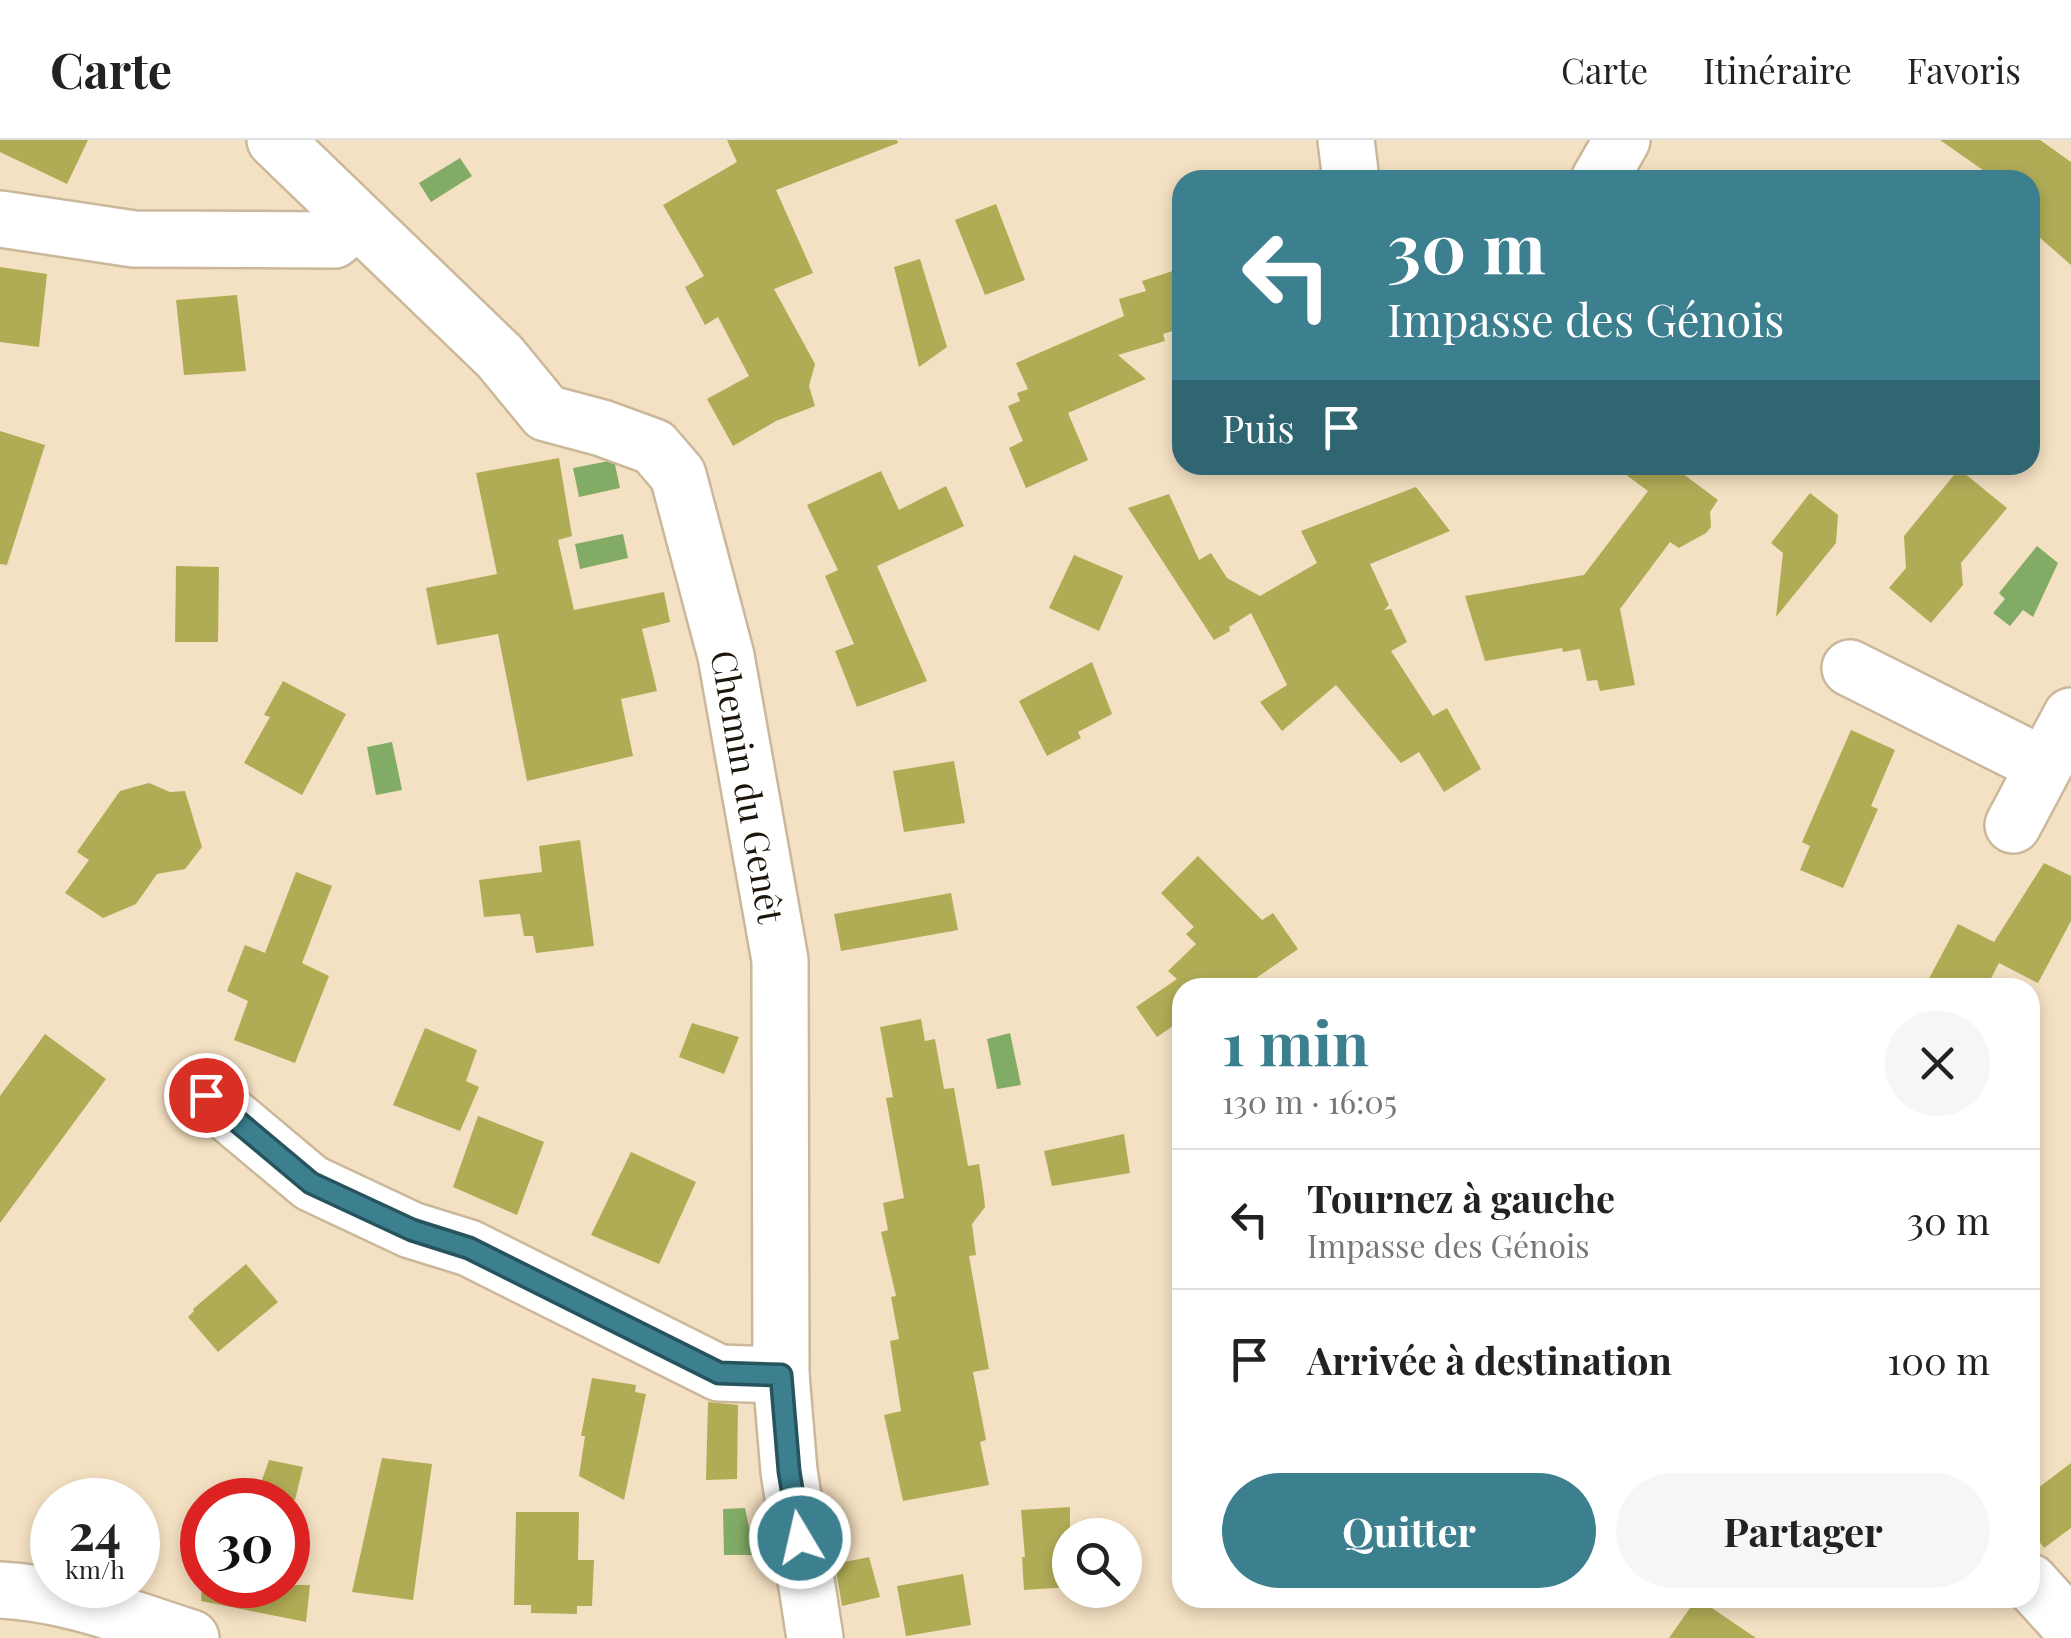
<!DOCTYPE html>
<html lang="fr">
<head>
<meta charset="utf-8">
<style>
	:root { --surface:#fff; --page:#f6f6f6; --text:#222; --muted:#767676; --line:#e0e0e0; --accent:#3c7f8f }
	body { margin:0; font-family:"Playfair Display",serif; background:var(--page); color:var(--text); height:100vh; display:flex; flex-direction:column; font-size:38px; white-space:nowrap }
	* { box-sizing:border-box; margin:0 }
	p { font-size:32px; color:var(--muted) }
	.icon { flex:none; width:55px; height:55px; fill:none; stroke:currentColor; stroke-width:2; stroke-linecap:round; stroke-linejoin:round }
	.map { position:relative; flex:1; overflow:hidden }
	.details { position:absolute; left:1172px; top:838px; width:868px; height:630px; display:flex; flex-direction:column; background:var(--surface); border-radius:30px; box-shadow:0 5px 15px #0003 }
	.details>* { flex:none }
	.banner { position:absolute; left:1172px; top:30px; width:868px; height:305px; border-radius:30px; box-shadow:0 5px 15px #0003; background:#3c7f8f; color:#fff; overflow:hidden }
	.controls { position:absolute; left:1052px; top:1378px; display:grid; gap:20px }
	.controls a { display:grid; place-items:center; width:90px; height:90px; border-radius:50%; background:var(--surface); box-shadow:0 5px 15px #0003; font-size:50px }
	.speed { position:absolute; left:30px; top:1338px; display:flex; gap:20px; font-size:50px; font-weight:700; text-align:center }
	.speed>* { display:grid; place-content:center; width:130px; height:130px; border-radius:50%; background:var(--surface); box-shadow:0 5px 15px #0003; line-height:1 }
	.speed small { font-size:25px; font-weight:400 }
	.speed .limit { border:15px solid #d22; background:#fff; color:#111 }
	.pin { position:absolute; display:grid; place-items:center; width:85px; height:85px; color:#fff; margin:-42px; border:5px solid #fff; border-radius:50%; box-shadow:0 2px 10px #0007 }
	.me { position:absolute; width:110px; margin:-55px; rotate:351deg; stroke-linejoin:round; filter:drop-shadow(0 0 8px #0008) }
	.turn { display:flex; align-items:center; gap:35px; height:210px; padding:0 50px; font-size:45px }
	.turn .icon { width:130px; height:130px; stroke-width:2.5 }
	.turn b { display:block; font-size:70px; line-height:85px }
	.then { display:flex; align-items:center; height:95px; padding:0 50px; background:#0003; gap:20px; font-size:38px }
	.round { display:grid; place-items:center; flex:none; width:105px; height:105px; border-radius:52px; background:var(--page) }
	.headline { display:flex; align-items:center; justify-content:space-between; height:170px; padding:0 50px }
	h1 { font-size:60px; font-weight:700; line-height:75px; color:var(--accent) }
	.primary-button { display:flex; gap:20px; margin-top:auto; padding:20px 50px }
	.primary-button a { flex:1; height:115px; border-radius:60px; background:var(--accent); color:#fff; font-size:40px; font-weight:700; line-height:115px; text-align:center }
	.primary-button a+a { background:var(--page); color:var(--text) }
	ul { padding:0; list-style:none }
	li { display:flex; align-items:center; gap:30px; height:140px; padding:0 50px; border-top:2px solid var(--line) }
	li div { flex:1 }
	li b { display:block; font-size:38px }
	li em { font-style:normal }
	header { display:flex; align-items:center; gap:60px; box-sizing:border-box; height:140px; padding:0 50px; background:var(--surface); border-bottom:2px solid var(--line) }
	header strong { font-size:48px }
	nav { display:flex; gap:55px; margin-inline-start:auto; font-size:35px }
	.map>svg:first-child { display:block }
	.water { fill:#82ac65 }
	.building { fill:#b0ac56 }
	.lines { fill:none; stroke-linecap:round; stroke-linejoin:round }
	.minor-casing { stroke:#cbb89a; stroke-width:60 }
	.minor { stroke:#fff; stroke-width:55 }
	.route-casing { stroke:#27535d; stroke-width:25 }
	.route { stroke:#3c7f8f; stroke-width:18 }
	.labels { text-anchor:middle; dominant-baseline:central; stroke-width:8; stroke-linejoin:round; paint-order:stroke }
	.street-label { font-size:35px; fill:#1c150a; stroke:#feeed5 }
</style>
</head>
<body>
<header>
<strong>Carte</strong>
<nav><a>Carte</a><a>Itinéraire</a><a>Favoris</a></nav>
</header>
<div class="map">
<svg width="2071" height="1498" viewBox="0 0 2071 1498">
	<rect width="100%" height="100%" fill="#f4e0c2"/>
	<g class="water">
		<polygon points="460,18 472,36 431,62 419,43"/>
		<polygon points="614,320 620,348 579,357 573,328"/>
		<polygon points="623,394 628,418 580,429 575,404"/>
		<polygon points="2037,406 2058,423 2033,477 2023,470 2010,486 1993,473 2005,459 1999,453"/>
		<polygon points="392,602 402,650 376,655 367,607"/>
		<polygon points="1010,893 1021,945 997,949 987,899"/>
		<polygon points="745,1368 755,1415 724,1415 723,1369"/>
	</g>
	<g class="building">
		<polygon points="0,0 88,0 67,44 0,12"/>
		<polygon points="727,0 897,0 898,3 776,50 813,133 774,149 815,224 809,246 815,266 776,281 733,306 707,259 749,236 718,177 705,185 685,147 704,136 663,65 737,22"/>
		<polygon points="1940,0 2040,0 2071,22 2071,125 2030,89 2030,40 1997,40"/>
		<polygon points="996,64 1025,140 985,155 955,80"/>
		<polygon points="920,119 947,207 919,227 894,127"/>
		<polygon points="0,127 47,134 39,207 0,202"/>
		<polygon points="1182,128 1182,188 1163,194 1165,201 1118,215 1146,239 1068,273 1088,320 1026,348 1009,308 1023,301 1008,266 1020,261 1017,253 1028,249 1016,223 1124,176 1119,159 1146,151 1142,141"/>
		<polygon points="237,155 246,231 184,235 176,160"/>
		<polygon points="0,291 45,305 7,425 0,424"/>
		<polygon points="559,318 572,396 558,400 574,470 664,452 670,482 642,489 657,551 621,559 633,616 527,641 498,494 437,505 426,448 497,434 476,333"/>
		<polygon points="1613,325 1671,325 1718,360 1710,372 1711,387 1706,393 1679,408 1670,402 1620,469 1635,545 1600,551 1597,540 1587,541 1580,509 1563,512 1562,508 1485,521 1465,456 1584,435 1648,351"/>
		<polygon points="1959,329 2007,368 1961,423 1963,445 1931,483 1889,448 1906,428 1904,396"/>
		<polygon points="881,331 899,370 946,346 964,386 877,426 927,541 857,567 835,511 854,504 825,436 838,430 807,365"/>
		<polygon points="1416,347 1450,391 1370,424 1389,465 1384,470 1391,469 1407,502 1391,511 1433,576 1447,568 1481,629 1444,652 1419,612 1401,623 1336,545 1282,591 1260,562 1287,545 1251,473 1229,487 1230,491 1214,500 1128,368 1169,354 1199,420 1211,413 1227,438 1260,456 1317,423 1301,391"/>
		<polygon points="1810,353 1838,375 1836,403 1776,477 1783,413 1771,403"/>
		<polygon points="1074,415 1123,436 1099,491 1049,468"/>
		<polygon points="176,426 219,427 218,502 175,502"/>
		<polygon points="1092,522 1112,574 1078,592 1081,598 1047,616 1019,561"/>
		<polygon points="283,541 346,574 302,655 244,623 270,577 264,575"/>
		<polygon points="1851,590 1895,610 1871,666 1878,669 1843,748 1800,730 1810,706 1802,702"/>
		<polygon points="954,621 965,683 904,692 893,631"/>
		<polygon points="149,643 170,652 185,651 202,707 185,729 157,734 136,764 103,778 65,753 89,720 77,712 120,651"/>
		<polygon points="580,700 594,806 536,813 533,796 524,796 520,774 484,777 479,740 542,732 539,706"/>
		<polygon points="1198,716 1262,780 1273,773 1298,809 1242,848 1186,848 1182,844 1182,880 1157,897 1136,867 1177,839 1168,831 1196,804 1186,794 1194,787 1161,753"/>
		<polygon points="2044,723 2071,736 2071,781 2038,843 1999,823 1986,848 1924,848 1958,784 1994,802"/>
		<polygon points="296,732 332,746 302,823 329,836 295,923 234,900 248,861 227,851 245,805 265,813"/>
		<polygon points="951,753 958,790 841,811 834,774"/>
		<polygon points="921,879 925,901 935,899 944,949 954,948 968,1026 979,1024 984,1057 985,1067 972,1084 976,1115 969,1116 989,1229 973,1232 986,1300 980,1302 989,1345 903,1361 884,1275 901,1271 890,1201 899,1199 891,1157 896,1156 881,1092 888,1090 883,1063 904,1058 886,958 893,957 880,887"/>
		<polygon points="692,883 739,897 724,934 679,917"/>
		<polygon points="425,888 477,910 466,941 479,947 460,991 393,965"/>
		<polygon points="45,894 106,939 0,1083 0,956"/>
		<polygon points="478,976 544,1002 517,1075 453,1047"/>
		<polygon points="1124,994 1130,1033 1052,1046 1044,1011"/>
		<polygon points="631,1012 696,1042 659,1124 591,1095"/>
		<polygon points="246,1124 278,1162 218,1212 188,1177 194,1171 193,1169"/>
		<polygon points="592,1238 636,1245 635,1252 646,1254 624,1360 579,1336 585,1296 581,1296"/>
		<polygon points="708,1262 738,1265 737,1339 706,1340"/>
		<polygon points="382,1318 432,1324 413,1460 352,1452"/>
		<polygon points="269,1320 303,1327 295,1360 255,1360"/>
		<polygon points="2071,1323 2071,1388 2044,1408 2030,1389 2030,1354"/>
		<polygon points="1070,1367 1070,1447 1024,1450 1022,1417 1025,1417 1021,1370"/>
		<polygon points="516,1372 579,1372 578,1420 594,1420 592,1466 577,1466 577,1474 531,1473 531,1465 514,1465"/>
		<polygon points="869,1417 880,1457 842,1466 835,1424"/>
		<polygon points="963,1434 971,1485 906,1496 897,1446"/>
		<polygon points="202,1445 310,1445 306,1482 201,1461"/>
		<polygon points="1697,1458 1756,1498 1669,1498"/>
	</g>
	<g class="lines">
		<defs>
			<g id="minor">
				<path id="s1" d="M275 0 500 217 546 273 602 288 654 307 678 335 726 516 780 820 781 1235 789 1331 815 1498"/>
				<polyline points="1346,0 1351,40"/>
				<polyline points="1599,40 1622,0"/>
				<polyline points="0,79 134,99 334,100 357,81"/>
				<polyline points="1850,528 2043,625"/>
				<polyline points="2013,685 2071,576"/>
				<polyline points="206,955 311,1043 411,1090 469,1108 719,1233 781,1235"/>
				<polyline points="2030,1442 2071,1487"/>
				<path d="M0 1450C66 1453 129 1478 191 1498"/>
			</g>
		</defs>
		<use href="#minor" class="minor-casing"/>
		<use href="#minor" class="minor"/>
	</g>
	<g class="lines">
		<defs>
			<polyline id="route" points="206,955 311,1043 412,1090 469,1108 719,1233 781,1235 789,1331 800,1398"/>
		</defs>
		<use href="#route" class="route-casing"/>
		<use href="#route" class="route"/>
	</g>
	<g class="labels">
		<g class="street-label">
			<text stroke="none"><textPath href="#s1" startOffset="855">Chemin du Genêt</textPath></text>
		</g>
	</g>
</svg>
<div class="controls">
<a><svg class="icon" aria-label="search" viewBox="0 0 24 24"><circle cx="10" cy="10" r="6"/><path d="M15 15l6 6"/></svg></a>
</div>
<div class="speed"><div>24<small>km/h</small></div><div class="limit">30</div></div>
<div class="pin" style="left:206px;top:955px;background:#d93025"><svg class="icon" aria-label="arrive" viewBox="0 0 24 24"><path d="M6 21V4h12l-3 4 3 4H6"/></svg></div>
<svg class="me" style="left:800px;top:1398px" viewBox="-20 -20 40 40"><circle r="17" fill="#3c7f8f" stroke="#fff" stroke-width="3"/><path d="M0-11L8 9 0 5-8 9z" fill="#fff"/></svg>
<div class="banner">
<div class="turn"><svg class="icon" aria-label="left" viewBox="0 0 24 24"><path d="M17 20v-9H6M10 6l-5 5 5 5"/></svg><div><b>30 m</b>Impasse des Génois</div></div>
<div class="then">Puis<svg class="icon" aria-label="arrive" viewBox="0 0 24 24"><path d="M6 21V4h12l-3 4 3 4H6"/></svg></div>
</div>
<section class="details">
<div class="headline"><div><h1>1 min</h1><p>130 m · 16:05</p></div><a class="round"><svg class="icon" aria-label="close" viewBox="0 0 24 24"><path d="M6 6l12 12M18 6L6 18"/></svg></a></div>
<ul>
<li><svg class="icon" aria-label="left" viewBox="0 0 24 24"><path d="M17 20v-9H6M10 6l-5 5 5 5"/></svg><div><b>Tournez à gauche</b><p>Impasse des Génois</p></div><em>30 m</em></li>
<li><svg class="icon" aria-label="arrive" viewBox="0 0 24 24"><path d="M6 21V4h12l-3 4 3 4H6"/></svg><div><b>Arrivée à destination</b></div><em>100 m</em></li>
</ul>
<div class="primary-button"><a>Quitter</a><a>Partager</a></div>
</section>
</div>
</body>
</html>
